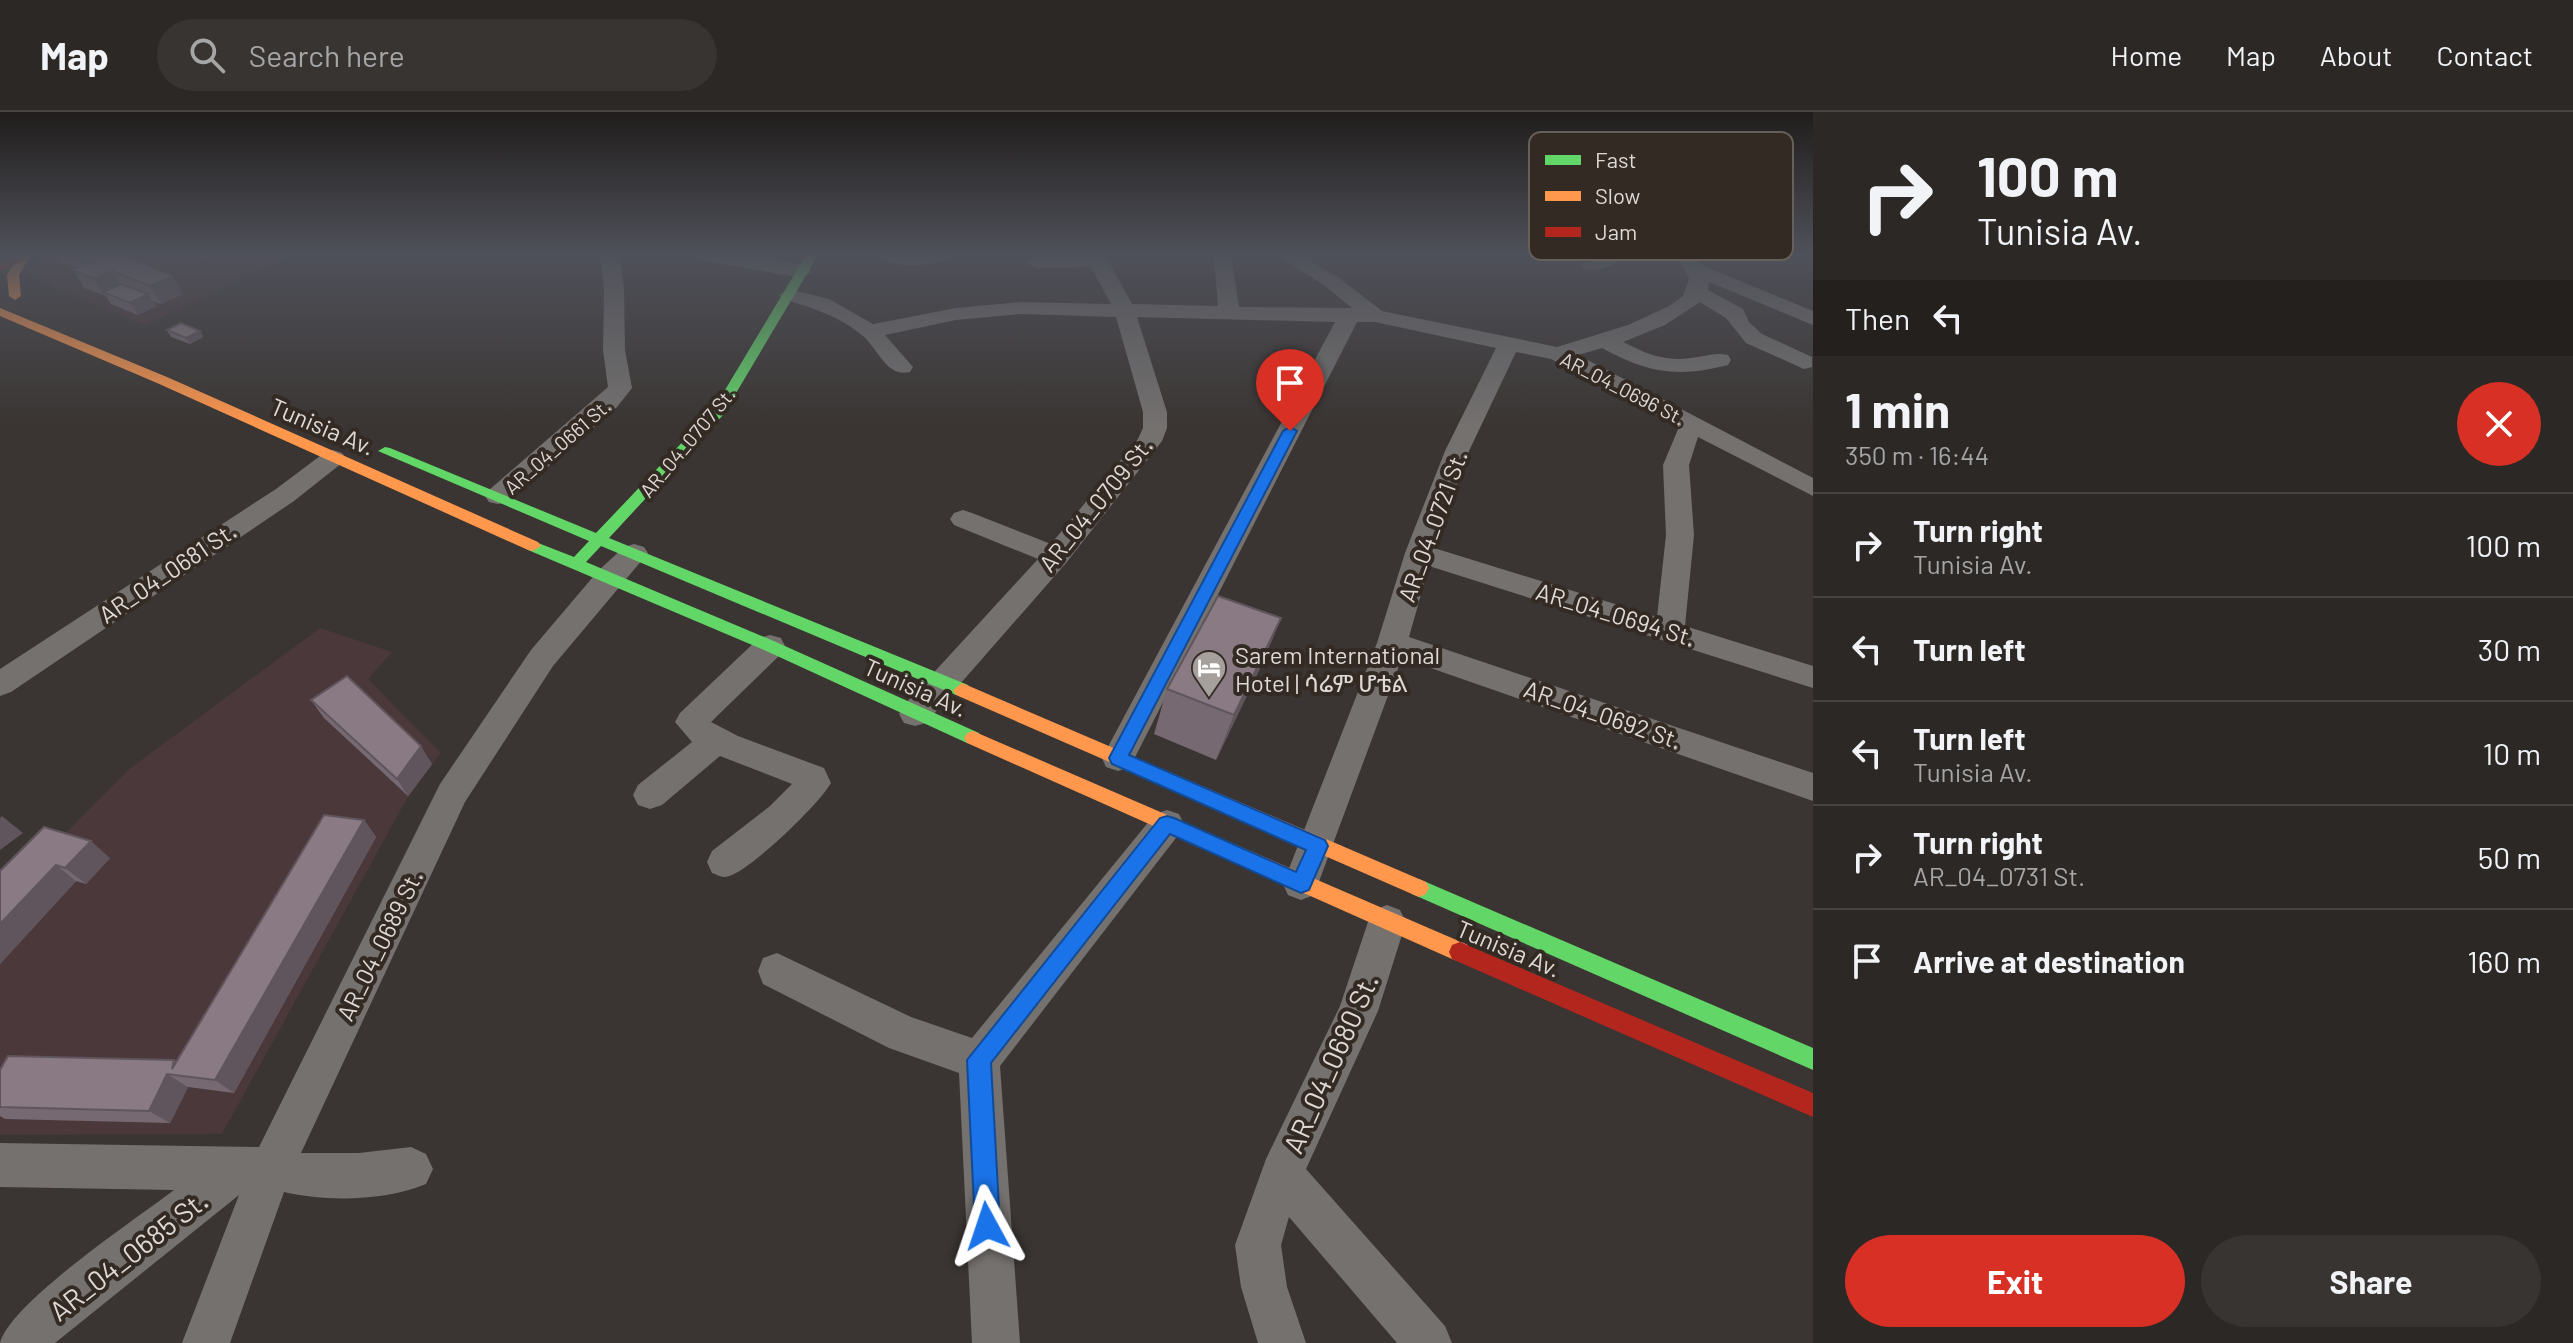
<!DOCTYPE html>
<html lang="en">
<head>
<meta charset="utf-8">
<style>
	:root { --surface:#2c2826; --page:#383432; --text:#f1f3f6; --muted:#a6a6a7; --line:#484443; --accent:#d93025 }
	body { margin:0; font-family:Barlow,"Noto Sans Ethiopic",sans-serif; background:var(--page); color:var(--text); height:100vh; display:flex; flex-direction:column; font-size:30px; white-space:nowrap }
	* { box-sizing:border-box; margin:0 }
	p { font-size:26px; color:var(--muted) }
	.icon { flex:none; width:44px; height:44px; fill:none; stroke:currentColor; stroke-width:2; stroke-linecap:round; stroke-linejoin:round }
	.map { position:relative; flex:1; overflow:hidden }
	.sheet { display:flex; flex-direction:column; background:var(--surface); width:760px }
	.sheet>* { flex:none }
	.banner { background:#2c2826; color:var(--text); overflow:hidden }
	.pin { position:absolute; display:grid; place-items:center; width:68px; height:68px; color:#fff; margin:-82px -34px; border-radius:50% 50% 50% 0; rotate:-45deg; box-shadow:0 0 8px #0007 }
	.pin .icon { rotate:45deg }
	.me { position:absolute; width:88px; margin:-44px; rotate:355deg; stroke-linejoin:round; filter:drop-shadow(0 0 6px #0008) }
	.turn { display:flex; align-items:center; gap:28px; height:168px; padding:0 32px; font-size:36px }
	.turn .icon { width:104px; height:104px; stroke-width:2.5 }
	.turn b { display:block; font-size:56px; line-height:68px }
	.then { display:flex; align-items:center; height:76px; padding:0 32px; background:#0003; gap:16px; font-size:30px }
	.round { display:grid; place-items:center; flex:none; width:84px; height:84px; border-radius:42px; background:var(--page) }
	.summary { display:flex; align-items:center; justify-content:space-between; height:136px; padding:0 32px }
	h1 { font-size:48px; font-weight:700; line-height:60px }
	.cta { display:flex; gap:16px; margin-top:auto; padding:16px 32px }
	.cta a { flex:1; height:92px; border-radius:48px; background:var(--accent); color:#fff; font-size:32px; font-weight:700; line-height:92px; text-align:center }
	.cta a+a { background:var(--page); color:var(--text) }
	ul { padding:0; list-style:none }
	li { display:flex; align-items:center; gap:24px; height:104px; padding:0 32px; border-top:2px solid var(--line) }
	li div { flex:1 }
	li b { display:block; font-size:30px }
	li em { font-style:normal }
	header { display:flex; align-items:center; gap:48px; box-sizing:border-box; height:112px; padding:0 40px; background:var(--surface); border-bottom:2px solid var(--line) }
	header strong { font-size:38px }
	nav { display:flex; gap:44px; margin-inline-start:auto; font-size:28px }
	.search { width:560px; height:72px; background:var(--page); display:flex; align-items:center; gap:20px; box-sizing:border-box; padding:0 28px; border-radius:44px; color:var(--muted); font-size:30px }
	main { display:flex; flex:1; min-height:0 }
	.map>svg:first-child { display:block }
	.education { fill:#4a383b }
	.lines { fill:none; stroke-linecap:round; stroke-linejoin:round }
	.street { fill:#74716f; fill-rule:evenodd }
	.fast { fill:#63d668; fill-rule:evenodd }
	.slow { fill:#ff974d; fill-rule:evenodd }
	.jam { fill:#b3261e; fill-rule:evenodd }
	.wall { fill:#766971 }
	.shaded-wall { fill:#60555c }
	.building { fill:#897a83; stroke:#60555c; stroke-width:2 }
	.route { fill:#1a73e8; stroke:#114b97; stroke-width:2 }
	.labels { text-anchor:middle; dominant-baseline:central; stroke-width:8; stroke-linejoin:round; paint-order:stroke }
	.far-street-label { font-size:20px; fill:#dfd9d5; stroke:#342a24 }
	.street-label { font-size:24px; fill:#dfd9d5; stroke:#342a24 }
	.poi-label { font-size:24px; fill:#dfd9d5; stroke:#342a24; text-anchor:start }
	.near-street-label { font-size:28px; fill:#dfd9d5; stroke:#342a24 }
	.key { fill:#342a24; stroke:#675f59; stroke-width:2 }
	.key-label { font-size:22px; fill:#dfd9d5 }
</style>
</head>
<body>
<header>
<strong>Map</strong>
<div class="search"><svg class="icon" aria-label="search" viewBox="0 0 24 24"><circle cx="10" cy="10" r="6"/><path d="M15 15l6 6"/></svg>Search here</div>
<nav><a>Home</a><a>Map</a><a>About</a><a>Contact</a></nav>
</header>
<main>
<div class="map">
<svg width="1813" height="1231" viewBox="0 0 1813 1231">
	<rect width="100%" height="100%" fill="#3a3532"/>
	<g class="education">
		<polygon points="45,143 291,143 145,213 23,162"/>
		<polygon points="320,516 392,540 368,567 441,641 405,690 222,1022 0,1023 0,787 128,658"/>
	</g>
	<g class="lines">
		<g class="street">
			<polygon points="600,143 620,143 624,177 625,238 632,276 617,295 507,390 498,392 489,390 485,384 489,378 608,275 603,238 604,177"/>
			<path d="M695 143C717 142 799 145 812 160L802 166 705 149Z"/>
			<path d="M879 143H955L952 147C931 152 896 160 879 143Z"/>
			<path d="M1105 143 1132 192 1218 194 1214 147 1217 143H1231L1239 195 1352 196 1324 173 1276 143H1300L1338 165 1382 199 1557 235 1628 213 1669 194 1683 184 1689 167 1677 143H1697L1704 154 1813 199V213L1709 170 1708 178 1743 197 1749 210 1762 222 1812 245V255L1804 257 1746 231 1726 206 1700 190 1665 213 1623 230C1645 241 1664 250 1690 246 1703 245 1715 240 1728 243L1731 248 1728 253C1677 266 1648 261 1602 236L1578 243 1813 366V384L1698 325 1689 353 1694 423 1685 514 1813 554V576L1429 454 1409 525 1813 661V689L1402 546 1314 783 1301 788 1288 783 1283 772 1377 531 1405 441 1445 339 1496 236 1375 210H1357L1130 655 1118 659 1106 655 1102 646 1335 210 1137 205 1167 300V316L1162 329 1066 451 926 611 915 614 904 611 899 602 904 593 1038 447 954 413 950 407 954 401 963 398 972 401 1051 432 1138 327 1143 316V300L1116 205 1021 202 956 208 885 223 913 255 910 260C887 266 878 237 863 224 840 204 810 195 782 187L779 183 789 177 829 187 873 212 956 196 1021 190 1111 192 1091 155 1036 156 1026 150 1036 144ZM1516 240 1551 247 1679 315 1663 353 1666 423 1657 505 1434 436 1469 339Z"/>
			<path d="M1600 143H1628C1619 152 1597 161 1584 157L1581 153Z"/>
			<polygon points="333,338 342,341 346,346 342,351 294,389 11,580 0,584 0,557 276,377 324,341"/>
			<path d="M634 432 644 435 648 441 553 554 465 690 301 1041H359L411 1035 426 1042 433 1057 426 1072C385 1089 327 1090 284 1080L230 1231H182L239 1083 55 1231H0C10 1191 136 1107 174 1078L0 1075V1031L259 1035 440 672 531 538 598 459 624 435Z"/>
			<path d="M770 523 781 526 785 534 781 542 711 610 738 624 824 656 831 671C821 690 744 766 724 765 720 765 716 762 712 761L707 750 712 739 770 694 792 672 720 644 662 693 650 697 638 693 633 683 638 673 692 630 675 610 680 601 759 526Z"/>
			<polygon points="1167,698 1179,702 1184,712 1179,722 1000,954 1020,1231 972,1231 959,961 889,936 763,872 758,859 763,846 777,841 911,905 972,926 1155,702"/>
			<polygon points="1387,793 1400,798 1406,810 1378,899 1306,1057 1445,1214 1452,1231 1397,1231 1289,1105 1281,1133 1287,1175 1306,1231 1258,1231 1241,1175 1235,1133 1266,1047 1340,894 1368,810 1374,798"/>
		</g>
		<g class="fast">
			<polygon points="806,143 818,143 723,303 609,426 968,573 971,578 968,583 956,583 601,434 586,450 776,530 979,621 982,626 979,631 967,631 764,538 528,438 525,434 533,429 574,445 589,429 378,339 385,335 390,336 596,421 713,298"/>
			<polygon points="1419,767 1813,936 1813,958 1412,782 1409,776 1412,770"/>
		</g>
		<g class="slow">
			<polygon points="19,143 30,144 19,163 21,184 15,188 9,184 7,163"/>
			<polygon points="0,196 167,265 538,430 541,434 533,439 528,438 157,271 0,204"/>
			<polygon points="962,571 1426,770 1429,776 1426,782 1419,785 1412,782 956,583 953,578"/>
			<polygon points="973,619 1468,833 1471,840 1468,847 1460,850 1452,847 967,631 964,626 967,621"/>
		</g>
		<g class="jam">
			<polygon points="18,143 32,143 0,160 0,152"/>
			<polygon points="1460,830 1813,981 1813,1005 1452,847 1449,840 1452,833"/>
		</g>
	</g>
	<g class="wall">
		<polygon points="54,143 120,143 183,182 161,192 152,189 156,194 138,203 111,192 106,184 84,176 73,158 78,156 58,149"/>
		<polygon points="192,143 225,143 212,149"/>
		<polygon points="167,218 200,219 203,225 190,232 171,225"/>
		<polygon points="1281,506 1262,552 1216,648 1154,622 1167,577"/>
		<polygon points="311,588 432,652 408,684 324,606"/>
		<polygon points="364,708 376,725 234,981 188,975 170,1011 5,1007 0,1004 0,958 174,948 176,949"/>
		<polygon points="110,746 86,772 76,769 0,852 0,759"/>
	</g>
	<g class="shaded-wall">
		<polygon points="208,143 225,143 212,149"/>
		<polygon points="112,159 123,176 103,180 105,185 94,167"/>
		<polygon points="173,164 183,182 161,192 150,174"/>
		<polygon points="148,182 156,194 138,203 130,191"/>
		<polygon points="200,219 203,225 190,232 186,226"/>
		<polygon points="1281,506 1262,552 1216,648 1234,603"/>
		<polygon points="421,634 432,652 408,684 397,667"/>
		<polygon points="2,704 23,721 0,738 0,706"/>
		<polygon points="364,708 376,725 234,981 215,968"/>
		<polygon points="91,729 110,746 86,772 65,756"/>
		<polygon points="56,753 76,769 0,852 0,812"/>
		<polygon points="167,962 188,975 170,1011 149,999"/>
	</g>
	<g class="building">
		<polygon points="66,143 104,143 88,150"/>
		<polygon points="108,143 120,143 173,164 150,174 112,159 94,167 73,158"/>
		<polygon points="121,172 148,182 130,191 103,180"/>
		<polygon points="181,211 200,219 186,226 167,218"/>
		<polygon points="1218,484 1281,506 1234,603 1167,577"/>
		<polygon points="347,564 421,634 397,667 311,588"/>
		<polygon points="324,703 364,708 215,968 167,962 149,999 0,995 0,958 8,944 174,948 172,957"/>
		<polygon points="44,715 91,729 65,756 56,753 0,812 0,759"/>
	</g>
	<linearGradient id="sky" x2="0" y2="1"><stop stop-color="#201d1c"/><stop offset="0.45" stop-color="#4f515a"/><stop offset="1" stop-color="#4f515a" stop-opacity="0"/></linearGradient>
	<rect width="1813" height="315" fill="url(#sky)"/>
	<polygon class="route" points="1290,315 1297,319 1129,643 1325,728 1328,734 1309,778 1301,781 1170,722 991,951 1000,1114 996,1123 987,1127 978,1123 975,1114 967,948 1160,706 1167,704 1174,706 1296,760 1306,738 1112,652 1109,646 1283,319"/>
	<defs>
		<symbol id="hotel-pin" viewBox="-11 -11 22 30"><path d="M0 17L-7.5 6A9.5 9.5 0 1 1 7.5 6Z" fill="#a5a09c" stroke="#342a24"/><path d="M-6-4.5h1.5V1H6V5H4.5V3h-9V5H-6ZM-4 0a1.8 1.8 0 1 1 3.6 0ZM.5 0V-2.5h3Q6-2.5 6 0Z" fill="#fff"/></symbol>
	</defs>
	<g fill-rule="evenodd">
		<use href="#hotel-pin" x="1189" y="536" width="40" height="54"/>
	</g>
	<g class="labels">
		<g class="far-street-label">
			<text transform="translate(1623 276) rotate(27)">AR_04_0696 St.</text>
			<text transform="translate(687 330) rotate(-50)">AR_04_0707 St.</text>
			<text transform="translate(557 334) rotate(-41)">AR_04_0661 St.</text>
		</g>
		<g class="street-label">
			<text transform="translate(323 314) rotate(23)">Tunisia Av.</text>
			<text transform="translate(1095 392) rotate(-51)">AR_04_0709 St.</text>
			<text transform="translate(1432 414) rotate(-70)">AR_04_0721 St.</text>
			<text transform="translate(167 460) rotate(-34)">AR_04_0681 St.</text>
			<text transform="translate(1616 502) rotate(17)">AR_04_0694 St.</text>
			<text transform="translate(916 575) rotate(24)">Tunisia Av.</text>
			<text transform="translate(1603 602) rotate(19)">AR_04_0692 St.</text>
			<text transform="translate(379 833) rotate(-64)">AR_04_0689 St.</text>
			<text transform="translate(1509 836) rotate(23)">Tunisia Av.</text>
		</g>
		<g class="poi-label">
			<text x="1235" y="542">Sarem International<tspan x="1235" dy="28">Hotel | ሳሬም ሆቴል</tspan></text>
		</g>
		<g class="near-street-label">
			<text transform="translate(1330 951) rotate(-66)">AR_04_0680 St.</text>
			<text transform="translate(128 1143) rotate(-38)">AR_04_0685 St.</text>
		</g>
	</g>
	<rect x="1529" y="20" width="264" height="128" rx="12" class="key"/>
	<rect x="1545" y="43" width="36" height="10" fill="#63d668"/>
	<rect x="1545" y="79" width="36" height="10" fill="#ff974d"/>
	<rect x="1545" y="115" width="36" height="10" fill="#b3261e"/>
	<g class="key-label">
		<text x="1595" y="56">Fast</text>
		<text x="1595" y="92">Slow</text>
		<text x="1595" y="128">Jam</text>
	</g>
</svg>
<div class="pin" style="left:1290px;top:319px;background:#d93025"><svg class="icon" aria-label="arrive" viewBox="0 0 24 24"><path d="M6 21V4h12l-3 4 3 4H6"/></svg></div>
<svg class="me" style="left:987px;top:1114px" viewBox="-20 -20 40 40"><path d="M0-17L14 15 0 8-14 15z" fill="#1a73e8" stroke="#fff" stroke-width="4"/></svg>
</div>
<section class="sheet">
<div class="banner">
<div class="turn"><svg class="icon" aria-label="right" viewBox="0 0 24 24"><path d="M7 20v-9h11M14 6l5 5-5 5"/></svg><div><b>100 m</b>Tunisia Av.</div></div>
<div class="then">Then<svg class="icon" aria-label="left" viewBox="0 0 24 24"><path d="M17 20v-9H6M10 6l-5 5 5 5"/></svg></div>
</div>
<div class="summary"><div><h1>1 min</h1><p>350 m · 16:44</p></div><a class="round" style="background:#d93025;color:#fff"><svg class="icon" aria-label="close" viewBox="0 0 24 24"><path d="M6 6l12 12M18 6L6 18"/></svg></a></div>
<ul>
<li><svg class="icon" aria-label="right" viewBox="0 0 24 24"><path d="M7 20v-9h11M14 6l5 5-5 5"/></svg><div><b>Turn right</b><p>Tunisia Av.</p></div><em>100 m</em></li>
<li><svg class="icon" aria-label="left" viewBox="0 0 24 24"><path d="M17 20v-9H6M10 6l-5 5 5 5"/></svg><div><b>Turn left</b></div><em>30 m</em></li>
<li><svg class="icon" aria-label="left" viewBox="0 0 24 24"><path d="M17 20v-9H6M10 6l-5 5 5 5"/></svg><div><b>Turn left</b><p>Tunisia Av.</p></div><em>10 m</em></li>
<li><svg class="icon" aria-label="right" viewBox="0 0 24 24"><path d="M7 20v-9h11M14 6l5 5-5 5"/></svg><div><b>Turn right</b><p>AR_04_0731 St.</p></div><em>50 m</em></li>
<li><svg class="icon" aria-label="arrive" viewBox="0 0 24 24"><path d="M6 21V4h12l-3 4 3 4H6"/></svg><div><b>Arrive at destination</b></div><em>160 m</em></li>
</ul>
<div class="cta"><a>Exit</a><a>Share</a></div>
</section>
</main>
</body>
</html>
